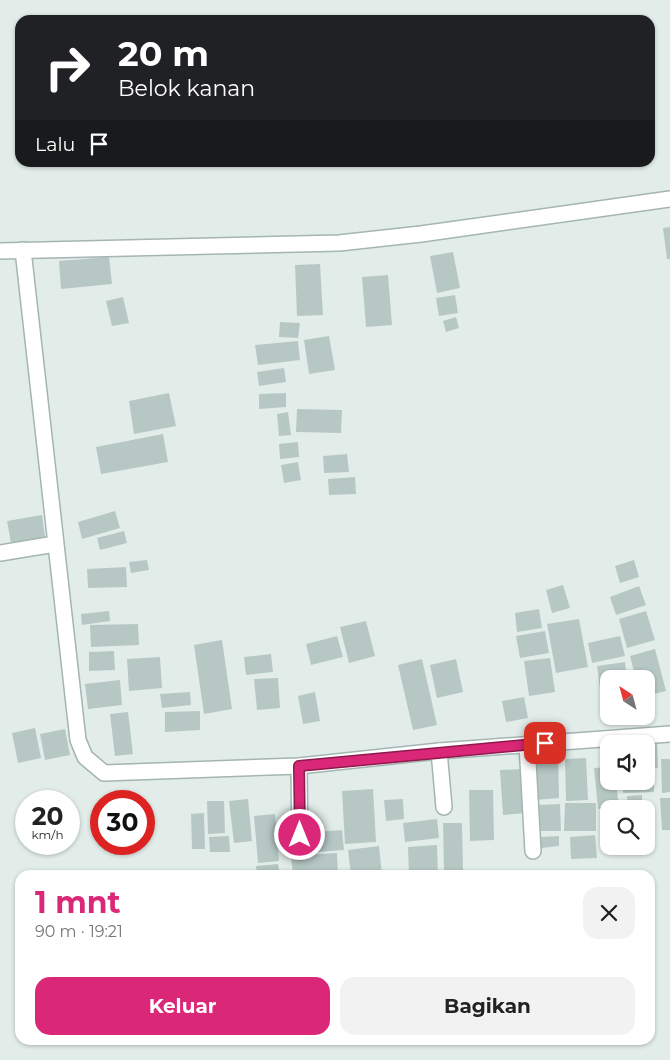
<!DOCTYPE html>
<html lang="id">
<head>
<meta charset="utf-8">
<style>
	:root { --surface:#fff; --page:#f2f2f2; --text:#222; --muted:#767676; --accent:#db2777 }
	body { margin:0; font-family:Montserrat,sans-serif; background:var(--page); color:var(--text); height:100vh; display:flex; flex-direction:column; font-size:19px; white-space:nowrap }
	* { box-sizing:border-box; margin:0 }
	p { font-size:16px; color:var(--muted) }
	.icon { flex:none; width:28px; height:28px; fill:none; stroke:currentColor; stroke-width:2; stroke-linecap:round; stroke-linejoin:round }
	.map { position:relative; flex:1; overflow:hidden }
	.drawer { position:absolute; left:15px; top:870px; width:640px; height:175px; display:flex; flex-direction:column; background:var(--surface); border-radius:15px; box-shadow:0 1px 4px #0004 }
	.drawer>* { flex:none }
	.guide { position:absolute; left:15px; top:15px; width:640px; height:152px; border-radius:15px; box-shadow:0 1px 4px #0004; background:#202124; color:#fff; overflow:hidden }
	.needle { width:32px; rotate:324deg }
	.tools { position:absolute; left:600px; top:670px; display:grid; gap:10px }
	.tools a { display:grid; place-items:center; width:55px; height:55px; border-radius:10px; background:var(--surface); box-shadow:0 1px 4px #0004; font-size:25px }
	.speed { position:absolute; left:15px; top:790px; display:flex; gap:10px; font-size:25px; font-weight:700; text-align:center }
	.speed>* { display:grid; place-content:center; width:65px; height:65px; border-radius:50%; background:var(--surface); box-shadow:0 1px 4px #0004; line-height:1 }
	.speed small { font-size:12px; font-weight:400 }
	.speed .limit { border:8px solid #d22; background:#fff; color:#111 }
	.pin { position:absolute; display:grid; place-items:center; width:42px; height:42px; color:#fff; margin:-21px; border-radius:10px; box-shadow:0 2px 8px #0006 }
	.me { position:absolute; width:55px; margin:-28px; rotate:0deg; stroke-linejoin:round; filter:drop-shadow(0 0 4px #0008) }
	.turn { display:flex; align-items:center; gap:18px; height:105px; padding:0 20px; font-size:22px }
	.turn .icon { width:65px; height:65px; stroke-width:2.5 }
	.turn b { display:block; font-size:35px; line-height:42px }
	.then { display:flex; align-items:center; height:48px; padding:0 20px; background:#0003; gap:10px; font-size:19px }
	.round { display:grid; place-items:center; flex:none; width:52px; height:52px; border-radius:15px; background:var(--page) }
	.headline { display:flex; align-items:center; justify-content:space-between; height:85px; padding:0 20px }
	h1 { font-size:30px; font-weight:700; line-height:38px; color:var(--accent) }
	.action { display:flex; gap:10px; margin-top:auto; padding:10px 20px }
	.action a { flex:1; height:58px; border-radius:15px; background:var(--accent); color:#fff; font-size:20px; font-weight:700; line-height:58px; text-align:center }
	.action a+a { background:var(--page); color:var(--text) }
	.map>svg:first-child { display:block }
	.building { fill:#b7c8c4 }
	.lines { fill:none; stroke-linecap:round; stroke-linejoin:round }
	.minor-casing { stroke:#a4b5b2; stroke-width:18 }
	.minor { stroke:#fff; stroke-width:15 }
	.route-casing { stroke:#8e194d; stroke-width:12 }
	.route { stroke:#db2777; stroke-width:9 }
</style>
</head>
<body>
<div class="map">
<svg width="670" height="1060" viewBox="0 0 670 1060">
	<rect width="100%" height="100%" fill="#e2edea"/>
	<g class="building">
		<polygon points="670,227 670,259 667,259 663,228"/>
		<polygon points="453,252 460,288 437,293 430,256"/>
		<polygon points="109,257 112,284 61,289 59,261"/>
		<polygon points="320,264 323,315 297,316 295,265"/>
		<polygon points="388,275 392,325 366,327 362,277"/>
		<polygon points="455,295 458,313 439,316 436,298"/>
		<polygon points="123,297 129,323 112,326 106,301"/>
		<polygon points="456,317 459,328 446,332 443,321"/>
		<polygon points="280,322 300,323 298,338 279,337"/>
		<polygon points="329,336 335,370 309,374 304,340"/>
		<polygon points="298,341 300,360 258,365 255,345"/>
		<polygon points="284,368 286,382 259,386 257,372"/>
		<polygon points="169,393 176,426 134,434 129,401"/>
		<polygon points="286,393 286,407 259,409 259,394"/>
		<polygon points="297,409 342,410 341,433 296,432"/>
		<polygon points="288,412 291,435 279,436 277,414"/>
		<polygon points="163,434 168,462 101,474 96,447"/>
		<polygon points="298,442 299,457 280,459 279,444"/>
		<polygon points="347,454 349,472 324,473 323,456"/>
		<polygon points="298,462 301,480 284,483 281,465"/>
		<polygon points="355,477 356,494 329,495 328,479"/>
		<polygon points="115,511 120,528 82,539 78,522"/>
		<polygon points="42,515 45,537 11,543 7,521"/>
		<polygon points="124,531 127,543 100,550 97,538"/>
		<polygon points="147,560 149,570 131,573 129,562"/>
		<polygon points="634,560 639,577 620,583 615,566"/>
		<polygon points="126,567 127,587 88,588 87,569"/>
		<polygon points="563,585 570,608 552,613 546,590"/>
		<polygon points="639,586 646,605 616,615 610,597"/>
		<polygon points="539,609 542,628 517,632 515,613"/>
		<polygon points="109,611 110,621 82,625 81,614"/>
		<polygon points="646,611 655,640 627,648 619,619"/>
		<polygon points="579,619 588,667 556,673 547,624"/>
		<polygon points="366,621 375,656 349,663 340,627"/>
		<polygon points="138,624 139,645 91,647 90,625"/>
		<polygon points="545,631 549,653 520,658 516,636"/>
		<polygon points="337,636 343,657 311,665 306,644"/>
		<polygon points="620,636 625,656 592,663 588,643"/>
		<polygon points="222,640 232,709 204,714 194,645"/>
		<polygon points="655,649 666,691 646,696 646,679 636,679 630,656"/>
		<polygon points="114,651 115,670 89,671 89,652"/>
		<polygon points="271,654 273,672 246,675 244,657"/>
		<polygon points="160,657 162,688 129,691 127,659"/>
		<polygon points="550,658 555,692 529,696 524,661"/>
		<polygon points="422,659 437,725 413,730 398,665"/>
		<polygon points="456,659 463,692 437,698 430,665"/>
		<polygon points="625,662 627,679 609,679 609,695 601,696 597,666"/>
		<polygon points="278,678 280,708 257,710 254,679"/>
		<polygon points="120,680 122,705 88,709 85,684"/>
		<polygon points="190,692 191,705 162,708 160,694"/>
		<polygon points="315,692 320,721 303,724 298,696"/>
		<polygon points="524,697 528,718 506,722 502,701"/>
		<polygon points="609,698 609,717 604,718 602,699"/>
		<polygon points="200,711 200,730 165,732 165,712"/>
		<polygon points="128,712 133,754 115,756 110,714"/>
		<polygon points="35,728 41,758 18,763 12,733"/>
		<polygon points="65,729 70,755 45,760 40,734"/>
		<polygon points="641,740 657,740 658,768 646,768 646,744 641,744"/>
		<polygon points="558,753 559,798 535,800 533,754"/>
		<polygon points="586,758 588,800 566,801 565,759"/>
		<polygon points="661,759 670,759 670,792 662,793"/>
		<polygon points="609,767 609,781 616,781 619,807 598,809 594,768"/>
		<polygon points="524,769 526,813 503,815 500,770"/>
		<polygon points="646,771 654,771 654,792 623,793 623,781 646,781"/>
		<polygon points="373,789 376,842 345,844 342,791"/>
		<polygon points="469,790 493,790 494,840 470,841"/>
		<polygon points="642,795 642,805 627,806 627,796"/>
		<polygon points="660,798 670,798 670,830 662,830"/>
		<polygon points="248,799 252,841 234,843 229,801"/>
		<polygon points="403,799 404,819 386,821 384,800"/>
		<polygon points="207,801 224,801 225,833 208,834"/>
		<polygon points="565,803 596,803 596,831 564,831"/>
		<polygon points="560,804 561,831 537,831 536,805"/>
		<polygon points="204,813 205,849 192,849 191,814"/>
		<polygon points="275,814 279,861 258,863 254,816"/>
		<rect x="604" y="815" width="5" height="21"/>
		<polygon points="437,819 439,838 405,842 403,823"/>
		<polygon points="443,823 462,823 463,871 444,871"/>
		<polygon points="342,830 344,850 305,853 304,833"/>
		<polygon points="595,835 597,858 571,859 570,837"/>
		<polygon points="229,836 230,852 210,852 209,837"/>
		<polygon points="559,836 559,846 541,848 540,837"/>
		<polygon points="112,844 136,844 137,850 114,855"/>
		<polygon points="437,845 438,875 409,875 408,847"/>
		<polygon points="379,846 382,875 351,875 348,850"/>
		<polygon points="337,853 338,875 293,875 291,856"/>
		<polygon points="278,864 280,875 257,875 256,866"/>
	</g>
	<g class="lines">
		<defs>
			<g id="minor">
				<polyline points="23,250 78,740 85,757 104,773 299,766 439,751 670,734"/>
				<polyline points="0,251 339,243 421,234 670,199"/>
				<polyline points="0,553 55,544"/>
				<polyline points="527,744 533,851"/>
				<polyline points="439,751 444,807"/>
				<polyline points="299,766 300,852"/>
			</g>
		</defs>
		<use href="#minor" class="minor-casing"/>
		<use href="#minor" class="minor"/>
	</g>
	<g class="lines">
		<defs>
			<polyline id="route" points="300,835 299,766 545,743"/>
		</defs>
		<use href="#route" class="route-casing"/>
		<use href="#route" class="route"/>
	</g>
</svg>
<div class="tools">
<a><svg class="needle" viewBox="-14 -14 28 28"><path d="M0-13l5 13h-10z" fill="#e53935"/><path d="M0 13l5-13h-10z" fill="#767676"/></svg></a>
<a><svg class="icon" aria-label="sound" viewBox="0 0 24 24"><path d="M4 9h4l5-4v14l-5-4H4zM17 9q2 3 0 6"/></svg></a>
<a><svg class="icon" aria-label="search" viewBox="0 0 24 24"><circle cx="10" cy="10" r="6"/><path d="M15 15l6 6"/></svg></a>
</div>
<div class="speed"><div>20<small>km/h</small></div><div class="limit">30</div></div>
<div class="pin" style="left:545px;top:743px;background:#d93025"><svg class="icon" aria-label="arrive" viewBox="0 0 24 24"><path d="M6 21V4h12l-3 4 3 4H6"/></svg></div>
<svg class="me" style="left:300px;top:835px" viewBox="-20 -20 40 40"><circle r="17" fill="#db2777" stroke="#fff" stroke-width="3"/><path d="M0-11L8 9 0 5-8 9z" fill="#fff"/></svg>
<div class="guide">
<div class="turn"><svg class="icon" aria-label="right" viewBox="0 0 24 24"><path d="M7 20v-9h11M14 6l5 5-5 5"/></svg><div><b>20 m</b>Belok kanan</div></div>
<div class="then">Lalu<svg class="icon" aria-label="arrive" viewBox="0 0 24 24"><path d="M6 21V4h12l-3 4 3 4H6"/></svg></div>
</div>
<section class="drawer">
<div class="headline"><div><h1>1 mnt</h1><p>90 m · 19:21</p></div><a class="round"><svg class="icon" aria-label="close" viewBox="0 0 24 24"><path d="M6 6l12 12M18 6L6 18"/></svg></a></div>
<div class="action"><a>Keluar</a><a>Bagikan</a></div>
</section>
</div>
</body>
</html>
